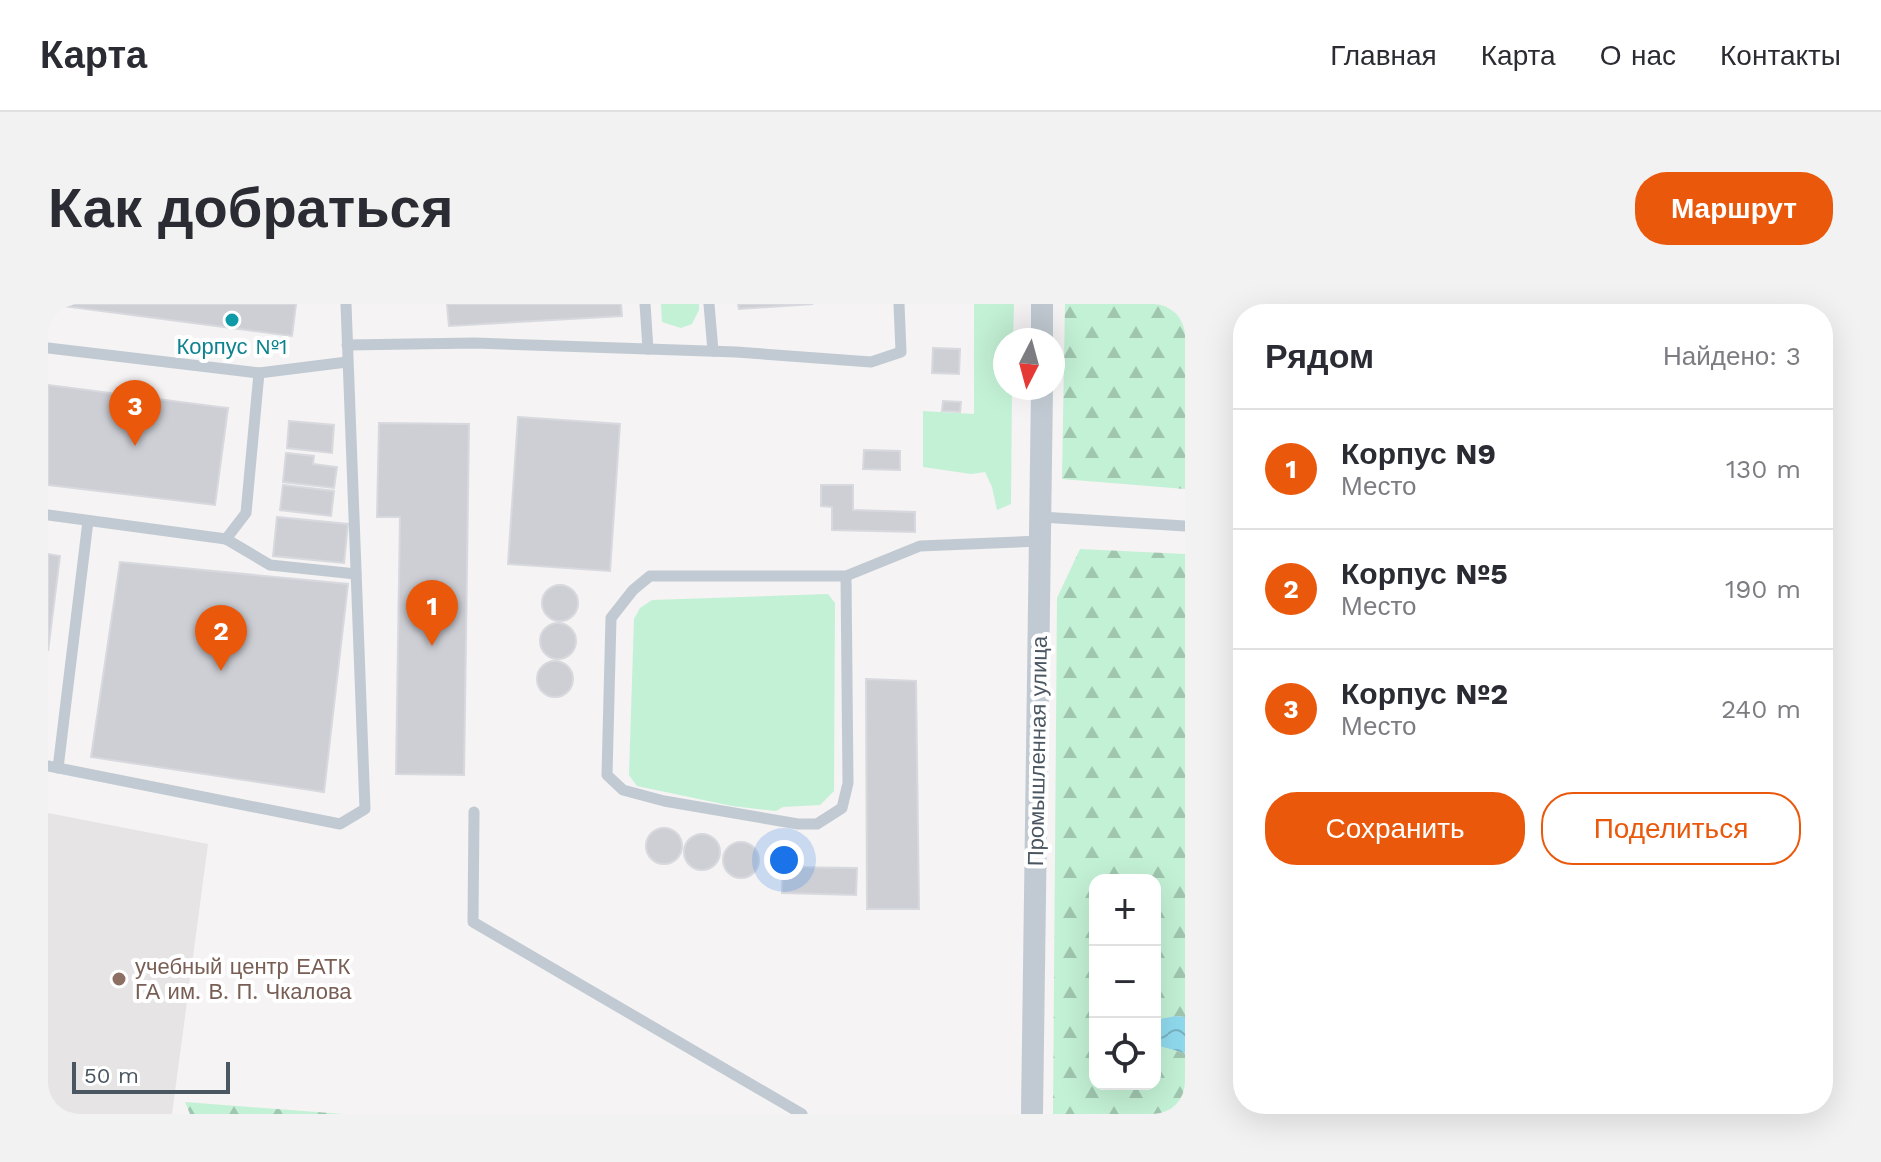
<!DOCTYPE html>
<html lang="ru">
<meta charset="utf-8">
<style>
:root{--surface:#fff;--page:#f2f2f3;--text:#2b2b33;--muted:#7c7c81;--line:#e1e1e2;--accent:#ea580c}
body{margin:0;font-family:"Work Sans",sans-serif;background:var(--page);color:var(--text)}
.controls{position:absolute;right:24px;bottom:24px;display:grid;overflow:hidden;border-radius:16px;box-shadow:0 8px 32px #0002}
.controls button{width:72px;height:72px;display:grid;place-items:center;padding:0;border:0;border-bottom:2px solid var(--line);background:var(--surface);color:var(--text);font:40px sans-serif}
.compass{position:absolute;left:945px;top:24px;width:72px;height:72px;border-radius:50%;background:var(--surface);box-shadow:0 8px 32px #0002;rotate:186deg}
.scale{position:absolute;left:24px;bottom:20px;width:158px;box-sizing:border-box;padding-left:8px;border:4px solid #4a5661;border-top:0;font-size:22px;line-height:28px;white-space:nowrap;color:#4a5661;-webkit-text-stroke:6px #fff;paint-order:stroke}
.you{position:absolute;left:736px;top:556px;width:28px;height:28px;margin:-20px;border:6px solid #fff;border-radius:50%;background:#1a73e8;box-shadow:0 0 0 12px #1a73e833}
.badge{display:grid;place-items:center;width:52px;height:52px;border-radius:50%;background:var(--accent);color:#fff;font-size:26px;font-weight:700}
.pin{position:absolute;translate:-50% -66px;filter:drop-shadow(0 2px 4px #0008)}
.pin::after{content:'';position:absolute;top:42px;width:28px;height:24px;background:inherit;clip-path:polygon(0 0,100% 0,50% 100%)}
.list{margin:0;padding:0;list-style:none}
h2{display:flex;justify-content:space-between;align-items:center;height:104px;margin:0;padding:0 32px;font-size:34px}
h2 small{font-size:26px;font-weight:400;color:var(--muted)}
.list li{display:grid;grid-template-columns:52px 1fr auto;gap:24px;align-items:center;box-sizing:border-box;height:120px;padding:0 32px;border-top:2px solid var(--line)}
.list b{display:block;font-size:30px;white-space:nowrap}
.list p{margin:0;font-size:26px;white-space:nowrap;color:var(--muted)}
.list em{font-size:26px;font-style:normal;color:var(--muted)}
.actions{display:flex;gap:16px;padding:24px 32px}
.actions a{flex:1;padding:18px 0;border:2px solid var(--accent);border-radius:32px;text-align:center;font-size:28px;color:var(--accent)}
.actions .main{background:var(--accent);color:#fff}
.icon{flex:none;width:44px;height:44px;fill:none;stroke:currentColor;stroke-width:2;stroke-linecap:round;stroke-linejoin:round}
.map{position:relative;flex:none;width:1137px;height:810px;overflow:hidden;border-radius:32px}
header{display:flex;align-items:center;gap:48px;box-sizing:border-box;height:112px;padding:0 40px;background:var(--surface);border-bottom:2px solid var(--line)}
header strong{font-size:38px}
nav{display:flex;gap:44px;margin-inline-start:auto;font-size:28px}
.intro{display:flex;align-items:center;justify-content:space-between;box-sizing:border-box;height:192px;padding:0 48px}
h1{margin:0;font-size:56px}
.button{padding:20px 36px;border-radius:32px;background:var(--accent);color:#fff;font-size:28px;font-weight:700}
main{display:flex;gap:48px;padding:0 48px}
aside{flex:1;background:var(--surface);border-radius:32px;box-shadow:0 8px 32px #0002}
.map>svg:first-child{display:block}
.education{fill:#e6e4e5}
.green{fill:#c3f1d5}
.forest{fill:url(#forest-firs)}
.water{fill:url(#water-waves)}
.building{fill:#cdcfd5;stroke:#d7d9de;stroke-width:2}
.lines{fill:none;stroke-linecap:round;stroke-linejoin:round}
.lane{stroke:#c1cad2;stroke-width:11}
.street{stroke:#c1cad2;stroke-width:22}
.culture-dot{fill:#0f9aa8;stroke:#fff;stroke-width:3}
.education-dot{fill:#8d6e63;stroke:#fff;stroke-width:3}
.labels{text-anchor:middle;stroke-width:8;stroke-linejoin:round;paint-order:stroke}
.culture-label{font-size:22px;fill:#0d838f;stroke:#fff}
.street-label{font-size:22px;fill:#4a5661;stroke:#fff}
.education-label{font-size:22px;fill:#785e54;stroke:#fff;text-anchor:start}
</style>
<header>
<strong>Карта</strong>
<nav><a>Главная</a><a>Карта</a><a>О нас</a><a>Контакты</a></nav>
</header>
<div class="intro"><h1>Как добраться</h1><a class="button">Маршрут</a></div>
<main>
<div class="map">
<svg width="1137" height="810" viewBox="0 0 1137 810">
<defs>
<pattern id="forest-firs" width="22" height="20" patternUnits="userSpaceOnUse" patternTransform="scale(2)"><rect width="22" height="20" fill="#c3f1d5"/><path d="M5 1l3.5 6h-7zM16 11l3.5 6h-7z" fill="#a0c6b0"/></pattern>
<pattern id="water-waves" width="16" height="10" patternUnits="userSpaceOnUse" patternTransform="scale(2)"><rect width="16" height="10" fill="#90daee"/><path d="M0 5q4-4 8 0t8 0" fill="none" stroke="#78b4c4"/></pattern>
</defs>
<rect width="100%" height="100%" fill="#f5f3f3"/>
<!-- education -->
<path class="education" d="M 0,509 L 160,540 L 124,810 L 0,810 Z"/>
<!-- green -->
<g class="green">
<path d="M 613,0 L 651,0 L 651,6 L 644,20 L 633,24 L 614,18 Z"/>
<path d="M 926,0 L 966,0 L 965,36 L 957,36 L 957,84 L 964,84 L 963,200 L 949,206 L 944,183 L 937,168 L 923,170 L 875,163 L 875,107 L 926,110 Z"/>
<path d="M 780,290 L 787,299 L 786,487 L 772,501 L 735,503 L 728,507 L 684,502 L 589,482 L 581,471 L 586,315 L 592,304 L 604,296 Z"/>
</g>
<!-- forest -->
<g class="forest">
<path d="M 1017,0 L 1137,0 L 1137,185 L 1014,175 Z"/>
<path d="M 1032,245 L 1137,250 L 1137,713 L 1127,712 L 1107,716 L 1107,576 L 1047,576 L 1047,780 L 1107,780 L 1107,741 L 1137,749 L 1137,810 L 1005,810 L 1009,294 Z"/>
<path d="M 137,798 L 295,810 L 142,810 Z"/>
</g>
<!-- water -->
<path class="water" d="M 1127,712 L 1137,713 L 1137,749 L 1107,741 L 1107,716 Z"/>
<!-- building -->
<g class="building">
<path d="M 0,0 L 248,0 L 244,32 Z"/>
<path d="M 399,0 L 573,0 L 574,12 L 401,22 Z"/>
<path d="M 690,0 L 765,0 L 691,5 Z"/>
<path d="M 885,44 L 912,45 L 911,70 L 884,69 Z"/>
<path d="M 0,81 L 180,104 L 167,201 L 0,181 Z"/>
<path d="M 895,97 L 913,98 L 912,108 L 894,107 Z"/>
<path d="M 470,113 L 572,120 L 562,267 L 460,260 Z"/>
<path d="M 241,117 L 286,121 L 284,149 L 239,144 Z"/>
<path d="M 331,119 L 421,120 L 416,471 L 348,470 L 352,213 L 329,213 Z"/>
<path d="M 816,146 L 852,147 L 852,166 L 815,165 Z"/>
<path d="M 238,149 L 266,152 L 265,160 L 289,163 L 286,184 L 235,178 Z"/>
<path d="M 235,181 L 286,187 L 283,212 L 232,206 Z"/>
<path d="M 773,181 L 805,181 L 805,206 L 867,208 L 867,228 L 784,226 L 784,203 L 773,202 Z"/>
<path d="M 229,213 L 300,220 L 296,259 L 225,252 Z"/>
<path d="M 0,250 L 12,252 L 0,347 Z"/>
<path d="M 72,258 L 300,280 L 276,488 L 43,453 Z"/>
<circle cx="512" cy="299" r="18"/>
<circle cx="510" cy="337" r="18"/>
<circle cx="507" cy="375" r="18"/>
<path d="M 818,375 L 868,377 L 871,605 L 819,605 Z"/>
<circle cx="616" cy="542" r="18"/>
<circle cx="654" cy="548" r="18"/>
<circle cx="693" cy="556" r="18"/>
<path d="M 735,563 L 809,564 L 808,591 L 734,589 Z"/>
</g>
<g class="lines">
<!-- lane -->
<g class="lane">
<path d="M 597,0 L 600,45"/>
<path d="M 661,0 L 665,47"/>
<path d="M 299,41 L 427,39 L 688,48 L 823,58 L 853,48 L 851,0"/>
<path d="M 0,44 L 211,69 L 299,58"/>
<path d="M 0,211 L 178,235 L 198,209 L 211,69"/>
<path d="M 993,213 L 1137,222"/>
<path d="M 178,235 L 222,261 L 308,270"/>
<path d="M 798,272 L 800,479 L 794,504 L 769,520 L 750,520 L 616,497 L 575,486 L 559,471 L 563,314 L 585,286 L 602,272 L 798,272 L 872,242 L 992,237"/>
<path d="M 0,462 L 292,520 L 317,505 L 298,0"/>
<path d="M 10,464 L 40,217"/>
<path d="M 426,508 L 425,618 L 754,810"/>
</g>
<!-- street -->
<g class="street">
<path d="M 994,36 L 994,0"/>
<path d="M 984,810 L 994,84"/>
</g>
</g>
<!-- markers -->
<circle class="culture-dot" cx="184" cy="16" r="8"/>
<circle class="education-dot" cx="71" cy="675" r="8"/>
<g class="labels">
<!-- culture labels -->
<g class="culture-label">
<text x="184" y="50">Корпус №1</text>
</g>
<!-- street labels -->
<g class="street-label">
<text transform="translate(989 447) rotate(-89)" y="8">Промышленная улица</text>
</g>
<!-- education labels -->
<g class="education-label">
<text x="87" y="670">учебный центр ЕАТК<tspan x="87" dy="25">ГА им. В. П. Чкалова</tspan></text>
</g>
</g>
</svg>
<div class="controls">
<button>+</button>
<button>−</button>
<button><svg class="icon" aria-label="locate" viewBox="0 0 24 24"><circle cx="12" cy="12" r="6"/><path d="M12 2v4M12 18v4M2 12h4M18 12h4"/></svg></button>
</div>
<svg class="compass" viewBox="-18 -18 36 36"><path d="M0-13l5 13h-10z" fill="#e53935"/><path d="M0 13l5-13h-10z" fill="#7c7c81"/></svg>
<div class="scale">50 m</div>
<div class="you"></div>
<div class="pin badge" style="left:384px;top:342px">1</div>
<div class="pin badge" style="left:173px;top:367px">2</div>
<div class="pin badge" style="left:87px;top:142px">3</div>
</div>
<aside>
<h2>Рядом<small>Найдено: 3</small></h2>
<ul class="list">
<li><span class="badge">1</span><div><b>Корпус N9</b><p>Место</p></div><em>130 m</em></li>
<li><span class="badge">2</span><div><b>Корпус №5</b><p>Место</p></div><em>190 m</em></li>
<li><span class="badge">3</span><div><b>Корпус №2</b><p>Место</p></div><em>240 m</em></li>
</ul>
<div class="actions"><a class="main">Сохранить</a><a>Поделиться</a></div>
</aside>
</main>
